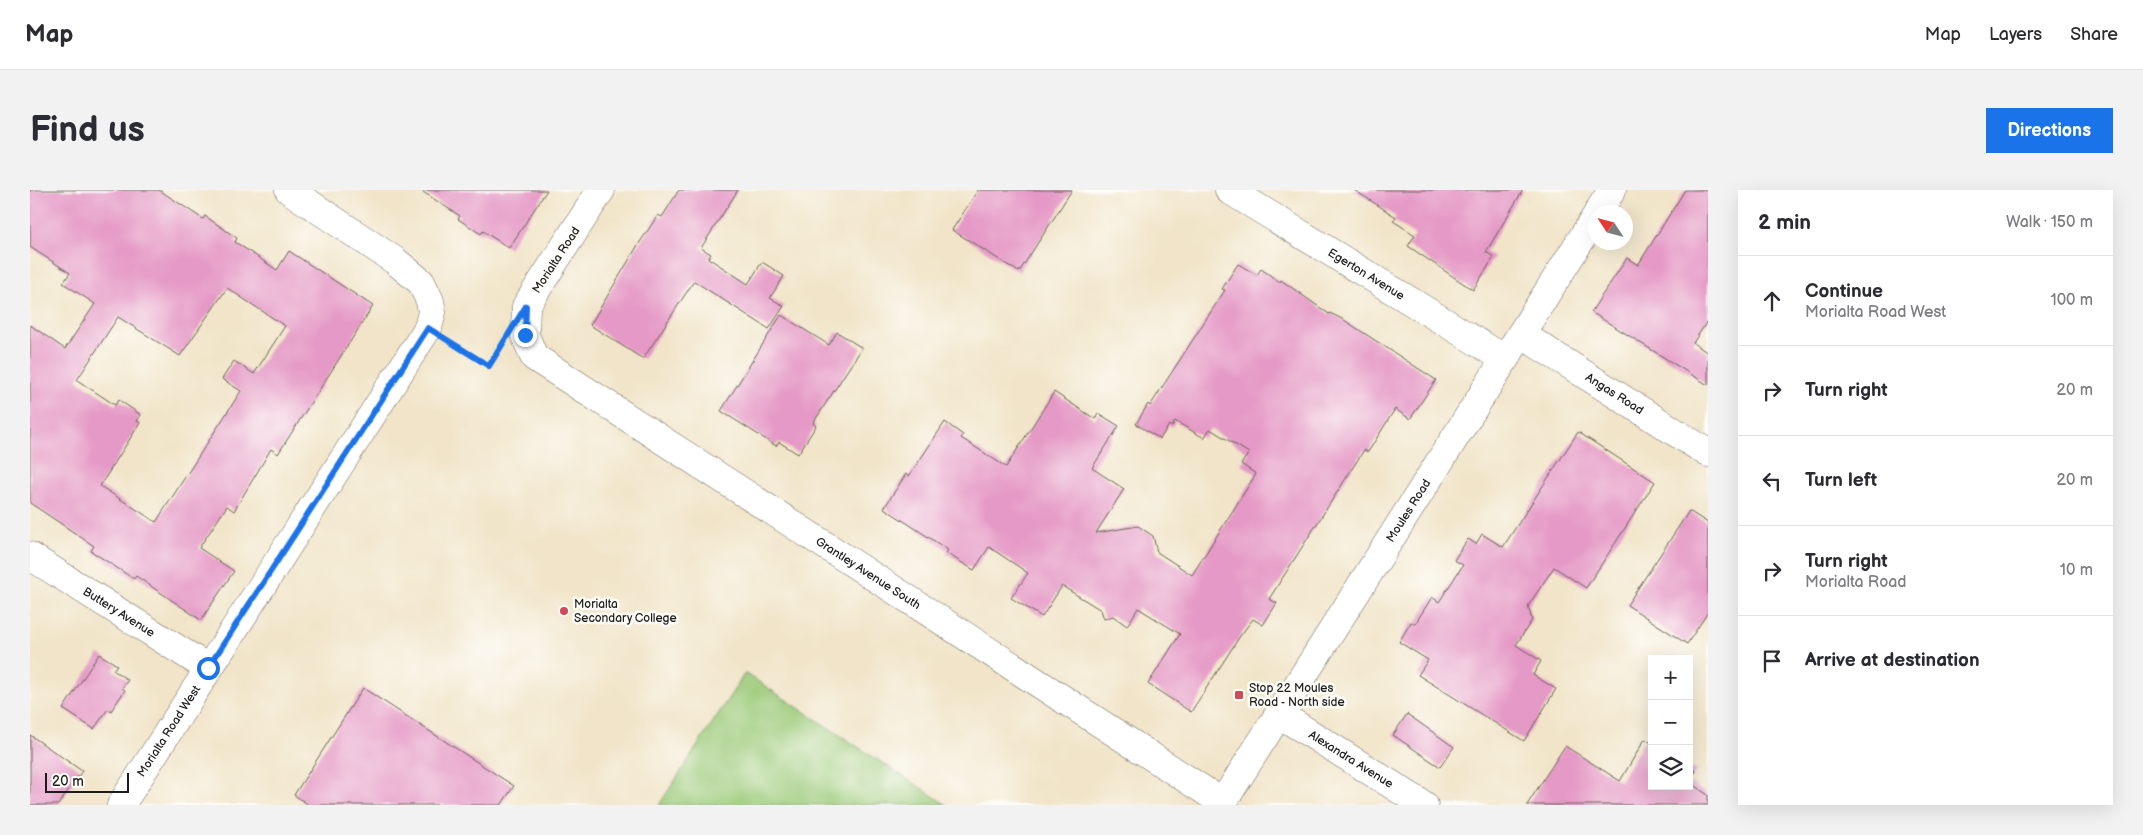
<!DOCTYPE html>
<meta charset="utf-8">
<style>
:root{--surface:#fff;--page:#f2f2f3;--text:#2b2b33;--muted:#7c7c81;--line:#e1e1e2;--accent:#1a73e8}
body{margin:0;font-family:"Balsamiq Sans",sans-serif;background:var(--page);color:var(--text)}
.controls{position:absolute;right:15px;bottom:15px;display:grid;overflow:hidden;border-radius:0px;box-shadow:0 5px 20px #0002}
.controls button{width:45px;height:45px;display:grid;place-items:center;padding:0;border:0;border-bottom:1px solid var(--line);background:var(--surface);color:var(--text);font:25px sans-serif}
.compass{position:absolute;left:1558px;top:15px;width:45px;height:45px;border-radius:50%;background:var(--surface);box-shadow:0 5px 20px #0002;rotate:306deg}
.scale{position:absolute;left:15px;bottom:12px;width:84px;box-sizing:border-box;padding-left:5px;border:2px solid #1c1c1c;border-top:0;font-size:14px;line-height:18px;white-space:nowrap;color:#1c1c1c;-webkit-text-stroke:4px #fdfcf7;paint-order:stroke}
.stop{position:absolute;width:15px;height:15px;margin:-11px;border:4px solid #1a73e8;border-radius:50%;background:#fff}
.stop.end{background:#1a73e8;border-color:#fff;box-shadow:0 1px 5px #0008}
.list{margin:0;padding:0;list-style:none}
h2{display:flex;justify-content:space-between;align-items:center;height:65px;margin:0;padding:0 20px;font-size:21px}
h2 small{font-size:16px;font-weight:400;color:var(--muted)}
.list li{display:grid;grid-template-columns:32px 1fr auto;gap:15px;align-items:center;box-sizing:border-box;height:90px;padding:0 20px;border-top:1px solid var(--line)}
.list b{display:block;font-size:19px;white-space:nowrap}
.list p{margin:0;font-size:16px;white-space:nowrap;color:var(--muted)}
.list em{font-size:16px;font-style:normal;color:var(--muted)}
.icon{flex:none;width:28px;height:28px;fill:none;stroke:currentColor;stroke-width:2;stroke-linecap:round;stroke-linejoin:round}
.map{position:relative;flex:none;width:1678px;height:615px;overflow:hidden;border-radius:0px}
header{display:flex;align-items:center;gap:30px;box-sizing:border-box;height:70px;padding:0 25px;background:var(--surface);border-bottom:1px solid var(--line)}
header strong{font-size:24px}
nav{display:flex;gap:28px;margin-inline-start:auto;font-size:18px}
.intro{display:flex;align-items:center;justify-content:space-between;box-sizing:border-box;height:120px;padding:0 30px}
h1{margin:0;font-size:35px}
.button{padding:12px 22px;border-radius:0px;background:var(--accent);color:#fff;font-size:18px;font-weight:700}
main{display:flex;gap:30px;padding:0 30px}
aside{flex:1;background:var(--surface);border-radius:0px;box-shadow:0 5px 20px #0002}
.map>svg:first-child{display:block}
.green{fill:#9bca79;stroke:#5c734a}
.building{fill:#e599c6;fill-rule:evenodd}
.lines{fill:none;stroke-linecap:round;stroke-linejoin:round}
.minor-casing{stroke:#676258;stroke-width:29}
.secondary-casing{stroke:#676258;stroke-width:29}
.path{stroke:#676258;stroke-width:3;stroke-dasharray:4 4;stroke-linecap:butt}
.minor{stroke:#fff;stroke-width:28}
.secondary{stroke:#fff;stroke-width:28}
.route{stroke:#1a73e8;stroke-width:6}
.poi-dot{fill:#d1495b;stroke:#fdfcf7;stroke-width:2}
.labels{text-anchor:middle;stroke-width:5;stroke-linejoin:round;paint-order:stroke}
.street-label{font-size:12px;fill:#1c1c1c;stroke:#fdfcf7}
.poi-label{font-size:12px;fill:#1c1c1c;stroke:#fdfcf7;text-anchor:start}
</style>
<header>
<strong>Map</strong>
<nav><a>Map</a><a>Layers</a><a>Share</a></nav>
</header>
<div class="intro"><h1>Find us</h1><a class="button">Directions</a></div>
<main>
<div class="map">
<svg width="1678" height="615" viewBox="0 0 1678 615">
<rect width="100%" height="100%" fill="#fdfcf7"/>
<filter id="ink" filterUnits="userSpaceOnUse"><feTurbulence type="fractalNoise" baseFrequency=".02" numOctaves="2"/><feDisplacementMap in="SourceGraphic" scale="10" xChannelSelector="R" yChannelSelector="G"/><feConvolveMatrix kernelMatrix="1 2 1 2 8 2 1 2 1" color-interpolation-filters="sRGB"/></filter>
<filter id="wash" filterUnits="userSpaceOnUse"><feTurbulence type="fractalNoise" baseFrequency=".0096" numOctaves="4" result="noise"/><feDisplacementMap in="SourceGraphic" scale="20" xChannelSelector="R" yChannelSelector="G"/><feGaussianBlur stdDeviation="1.12" result="paint"/><feColorMatrix in="noise" values="0 0 0 0 0 0 0 0 0 0 0 0 0 0 0 0 0 1.4 0 .05"/><feComposite in="paint" operator="in"/></filter>
<g filter="url(#wash)">
<rect width="100%" height="100%" fill="#f1e4c8"/>
<!-- green -->
<path class="green" d="M 715,483 L 917,615 L 629,615 Z"/>
<g id="blocks">
<!-- building -->
<g class="building">
<path d="M 0,0 L 129,0 L 173,29 L 175,26 L 207,48 L 205,52 L 247,80 L 259,61 L 343,116 L 248,264 L 241,259 L 204,321 L 197,316 L 169,358 L 204,381 L 171,430 L 106,386 L 104,389 L 61,361 L 64,356 L 0,313 L 0,135 L 35,159 L 65,114 L 33,93 L 40,83 L 0,57 ZM 197,98 L 255,136 L 224,184 L 204,171 L 192,189 L 211,201 L 126,332 L 70,296 L 110,233 L 107,231 L 111,225 L 89,210 L 85,215 L 47,190 L 88,127 L 150,166 Z"/>
<path d="M 390,0 L 517,0 L 479,58 L 453,41 L 451,44 L 428,29 L 430,26 Z"/>
<path d="M 649,0 L 708,0 L 671,58 L 681,64 L 678,68 L 718,94 L 732,72 L 754,86 L 740,108 L 754,116 L 739,139 L 664,91 L 613,169 L 560,135 L 608,55 L 628,25 L 632,27 Z"/>
<path d="M 948,0 L 1042,0 L 989,82 L 922,40 Z"/>
<path d="M 1324,0 L 1493,0 L 1456,62 L 1464,67 L 1443,100 L 1378,56 L 1385,45 L 1363,31 L 1366,27 Z"/>
<path d="M 1655,0 L 1678,0 L 1678,130 L 1663,153 L 1678,163 L 1678,195 L 1561,122 L 1597,68 L 1608,75 Z"/>
<path d="M 1208,74 L 1227,85 L 1231,79 L 1250,92 L 1251,90 L 1299,124 L 1300,123 L 1314,130 L 1406,190 L 1380,229 L 1365,219 L 1338,262 L 1334,260 L 1239,409 L 1247,413 L 1233,435 L 1223,429 L 1210,446 L 1161,522 L 1118,494 L 1150,444 L 1108,418 L 1097,436 L 1083,426 L 1074,429 L 1071,420 L 1032,396 L 1012,427 L 981,408 L 998,383 L 959,357 L 944,380 L 916,363 L 918,360 L 854,318 L 876,284 L 879,286 L 915,232 L 933,245 L 931,248 L 976,277 L 1024,202 L 1065,229 L 1068,223 L 1089,236 L 1062,278 L 1094,299 L 1066,343 L 1108,336 L 1123,346 L 1127,362 L 1162,385 L 1226,284 L 1211,274 L 1219,263 L 1180,239 L 1174,248 L 1145,231 L 1142,237 L 1139,235 L 1130,249 L 1106,234 L 1118,214 L 1120,216 L 1195,100 L 1192,99 Z"/>
<path d="M 751,125 L 799,155 L 807,142 L 832,158 L 783,233 L 786,236 L 768,264 L 749,252 L 746,256 L 691,221 Z"/>
<path d="M 1548,242 L 1625,292 L 1556,398 L 1524,377 L 1498,416 L 1502,430 L 1486,455 L 1511,471 L 1503,485 L 1526,499 L 1494,551 L 1388,485 L 1398,470 L 1369,452 L 1381,432 L 1385,434 L 1402,407 L 1409,412 L 1433,375 L 1424,370 L 1438,349 L 1446,354 L 1452,344 L 1473,357 Z"/>
<path d="M 1659,321 L 1678,333 L 1678,422 L 1657,454 L 1597,415 Z"/>
<path d="M 69,464 L 87,475 L 83,480 L 98,490 L 92,498 L 95,500 L 81,521 L 78,519 L 64,539 L 33,519 Z"/>
<path d="M 333,498 L 484,596 L 471,615 L 279,615 L 264,605 Z"/>
<path d="M 1377,524 L 1424,557 L 1410,577 L 1363,545 Z"/>
<path d="M 0,545 L 52,581 L 28,615 L 0,615 Z"/>
<path d="M 1615,549 L 1622,553 L 1622,596 L 1659,596 L 1659,592 L 1678,605 L 1678,615 L 1497,615 L 1535,556 L 1590,591 Z"/>
<path d="M 1659,577 L 1666,581 L 1659,591 Z"/>
</g>
</g>
</g>
<g filter="url(#ink)">
<use href="#blocks" fill-opacity="0" stroke="#676258" stroke-width="1"/>
<g class="lines">
<defs>
<g id="minor">
<path id="s1" d="M 571,0 L 496,116 L 495,145 L 504,167 L 1192,612"/>
<path id="s2" d="M 1199,0 L 1475,169"/>
<path id="s3" d="M 1491,144 L 1678,263"/>
<path id="s4" d="M 0,366 L 178,478"/>
<path id="s5" d="M 1249,524 L 1394,615"/>
<path id="s6" d="M 91,615 L 398,138 L 402,122 L 400,111 L 391,92 L 364,70 L 259,0"/>
</g>
<g id="secondary">
<path d="M 1568,22 L 1582,0"/>
<path id="s7" d="M 1191,615 L 1566,26"/>
</g>
</defs>
<!-- minor casing -->
<use href="#minor" class="minor-casing"/>
<!-- secondary casing -->
<use href="#secondary" class="secondary-casing"/>
<!-- path -->
<path class="path" d="M 421,152 L 459,176 L 471,157"/>
<!-- minor -->
<use href="#minor" class="minor"/>
<!-- secondary -->
<use href="#secondary" class="secondary"/>
</g>
</g>
<g class="lines" filter="url(#ink)">
<!-- route -->
<path class="route" d="M 178,478 L 398,138 L 459,176 L 496,116 L 495,145"/>
</g>
<!-- markers -->
<g class="poi-dot">
<circle cx="534" cy="421" r="5"/>
<rect x="1204" y="500" width="10" height="10" rx="2.5"/>
</g>
<g class="labels">
<!-- street labels -->
<g class="street-label">
<text transform="translate(526 70) rotate(-57)" y="4">Morialta Road</text>
<text dy="4" stroke="none"><textPath href="#s2" startOffset="161">Egerton Avenue</textPath></text>
<text dy="4" stroke="none"><textPath href="#s3" startOffset="111">Angas Road</textPath></text>
<text dy="4" stroke="none"><textPath href="#s7" startOffset="349">Moules Road</textPath></text>
<text dy="4" stroke="none"><textPath href="#s1" startOffset="589">Grantley Avenue South</textPath></text>
<text dy="4" stroke="none"><textPath href="#s4" startOffset="105">Buttery Avenue</textPath></text>
<text dy="4" stroke="none"><textPath href="#s6" startOffset="88">Morialta Road West</textPath></text>
<text dy="4" stroke="none"><textPath href="#s5" startOffset="85">Alexandra Avenue</textPath></text>
</g>
<!-- poi labels -->
<g class="poi-label">
<text x="544" y="418">Morialta<tspan x="544" dy="14">Secondary College</tspan></text>
<text x="1219" y="502">Stop 22 Moules<tspan x="1219" dy="14">Road - North side</tspan></text>
</g>
</g>
</svg>
<div class="controls">
<button>+</button>
<button>−</button>
<button><svg class="icon" aria-label="layers" viewBox="0 0 24 24"><path d="M12 4l9 5-9 5-9-5zM3 14l9 5 9-5"/></svg></button>
</div>
<svg class="compass" viewBox="-18 -18 36 36"><path d="M0-13l5 13h-10z" fill="#e53935"/><path d="M0 13l5-13h-10z" fill="#7c7c81"/></svg>
<div class="scale">20 m</div>
<div class="stop" style="left:178px;top:478px"></div>
<div class="stop end" style="left:495px;top:145px"></div>
</div>
<aside>
<h2>2 min<small>Walk · 150 m</small></h2>
<ul class="list">
<li><svg class="icon" aria-label="ahead" viewBox="0 0 24 24"><path d="M12 20V5M6 11l6-6 6 6"/></svg><div><b>Continue</b><p>Morialta Road West</p></div><em>100 m</em></li>
<li><svg class="icon" aria-label="right" viewBox="0 0 24 24"><path d="M7 20v-9h11M14 6l5 5-5 5"/></svg><div><b>Turn right</b></div><em>20 m</em></li>
<li><svg class="icon" aria-label="left" viewBox="0 0 24 24"><path d="M17 20v-9H6M10 6l-5 5 5 5"/></svg><div><b>Turn left</b></div><em>20 m</em></li>
<li><svg class="icon" aria-label="right" viewBox="0 0 24 24"><path d="M7 20v-9h11M14 6l5 5-5 5"/></svg><div><b>Turn right</b><p>Morialta Road</p></div><em>10 m</em></li>
<li><svg class="icon" aria-label="arrive" viewBox="0 0 24 24"><path d="M6 21V4h12l-3 4 3 4H6"/></svg><div><b>Arrive at destination</b></div></li>
</ul>
</aside>
</main>
